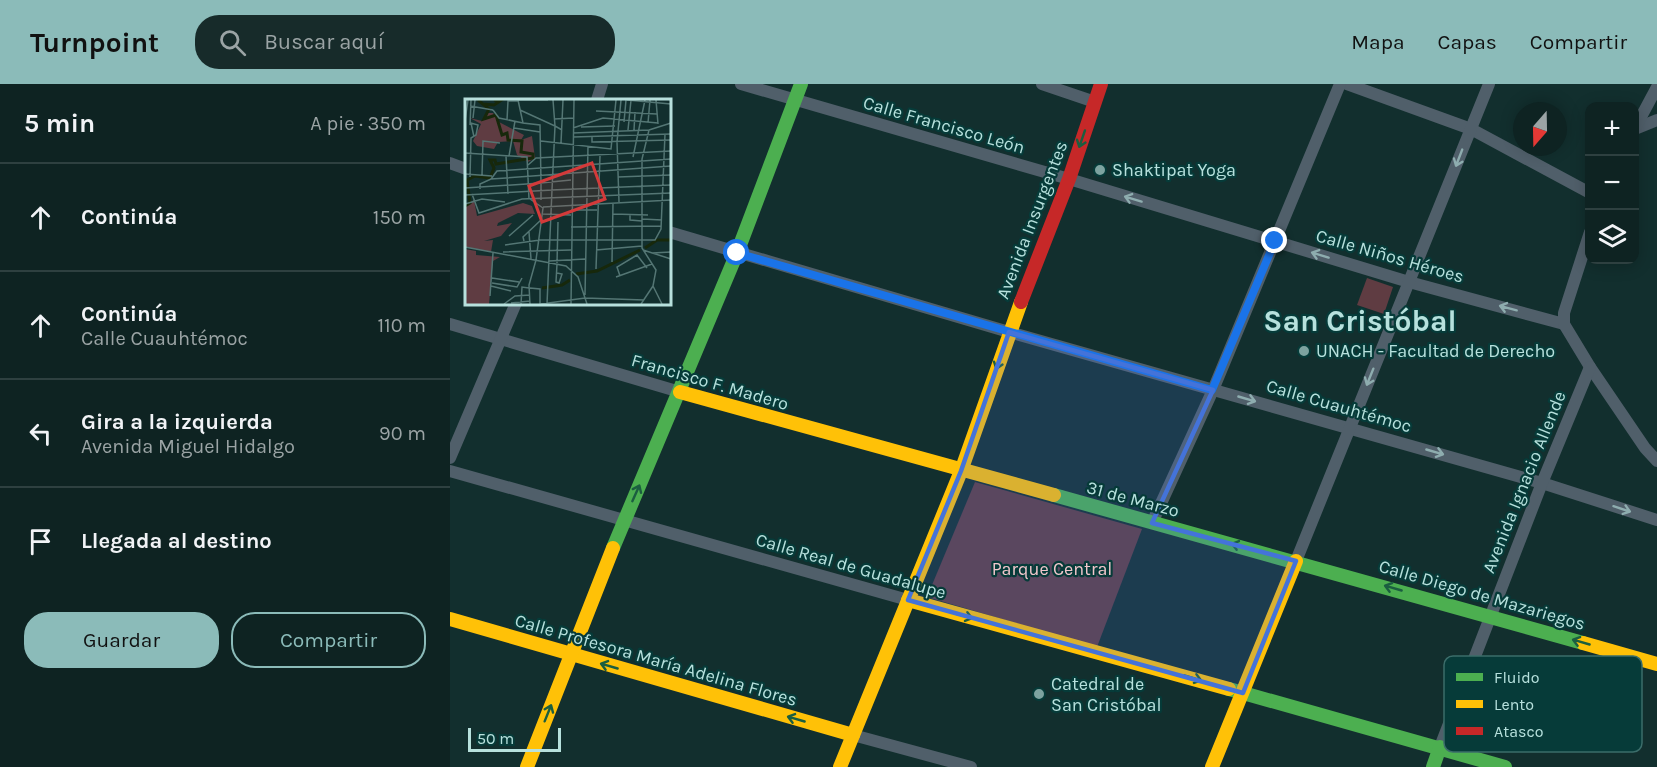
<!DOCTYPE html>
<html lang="es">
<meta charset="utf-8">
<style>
:root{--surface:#0e2322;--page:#172b2a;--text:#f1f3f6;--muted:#9ba4a5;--line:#2e4040;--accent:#8bbbb9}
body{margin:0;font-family:Karla,sans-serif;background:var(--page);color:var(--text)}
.controls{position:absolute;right:18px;top:18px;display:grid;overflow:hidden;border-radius:12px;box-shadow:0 3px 15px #0003}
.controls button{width:54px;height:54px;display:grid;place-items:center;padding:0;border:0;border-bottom:2px solid var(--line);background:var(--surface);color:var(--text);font:30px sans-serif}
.compass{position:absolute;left:1063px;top:18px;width:54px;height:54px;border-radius:50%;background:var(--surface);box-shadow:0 3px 15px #0003;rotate:200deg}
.scale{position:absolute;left:18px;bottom:15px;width:93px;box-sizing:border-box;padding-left:6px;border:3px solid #b7e1dd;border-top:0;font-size:16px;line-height:21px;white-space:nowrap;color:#b7e1dd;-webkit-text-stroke:4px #063b39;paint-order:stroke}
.stop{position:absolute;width:18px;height:18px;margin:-14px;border:4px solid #1a73e8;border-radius:50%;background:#fff}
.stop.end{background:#1a73e8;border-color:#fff;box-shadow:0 2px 6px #0008}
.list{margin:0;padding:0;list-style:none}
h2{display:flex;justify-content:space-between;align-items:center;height:78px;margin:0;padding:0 24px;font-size:26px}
h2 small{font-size:20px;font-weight:400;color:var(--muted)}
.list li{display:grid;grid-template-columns:39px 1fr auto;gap:18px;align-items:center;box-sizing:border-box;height:108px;padding:0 24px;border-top:2px solid var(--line)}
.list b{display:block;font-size:22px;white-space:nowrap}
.list p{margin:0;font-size:20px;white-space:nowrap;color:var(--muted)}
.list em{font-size:20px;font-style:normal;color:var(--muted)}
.actions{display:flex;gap:12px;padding:18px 24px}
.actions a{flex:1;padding:14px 0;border:2px solid var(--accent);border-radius:24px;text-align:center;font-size:21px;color:var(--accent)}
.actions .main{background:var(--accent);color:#111}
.icon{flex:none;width:33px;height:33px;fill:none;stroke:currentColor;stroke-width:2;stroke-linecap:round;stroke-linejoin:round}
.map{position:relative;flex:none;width:1207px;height:683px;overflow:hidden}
header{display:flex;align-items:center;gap:36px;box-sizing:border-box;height:84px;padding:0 30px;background:var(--accent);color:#111}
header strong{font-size:28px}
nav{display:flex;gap:33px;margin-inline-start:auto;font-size:21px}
.search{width:420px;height:54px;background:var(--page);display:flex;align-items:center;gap:15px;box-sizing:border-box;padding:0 21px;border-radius:24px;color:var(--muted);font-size:22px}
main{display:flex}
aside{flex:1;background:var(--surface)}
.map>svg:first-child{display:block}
.green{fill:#5f3c42}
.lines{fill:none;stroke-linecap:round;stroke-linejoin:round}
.street{stroke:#505f6a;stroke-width:12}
.fast{stroke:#4caf50;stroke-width:14}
.slow{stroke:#ffc107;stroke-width:14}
.jam{stroke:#c62828;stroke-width:14}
.oneway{stroke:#1b5e40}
.oneway2{stroke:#8eadaf}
.route{stroke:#1a73e8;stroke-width:8}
.marked{fill:#4473d9;fill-opacity:0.2;stroke:#4473d9;stroke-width:4.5;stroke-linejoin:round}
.poi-dot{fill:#7da3a0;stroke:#063b39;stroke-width:2}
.labels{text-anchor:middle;stroke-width:4.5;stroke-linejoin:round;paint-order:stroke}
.street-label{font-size:18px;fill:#b7e1dd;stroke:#063b39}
.poi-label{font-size:18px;fill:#b7e1dd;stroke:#063b39;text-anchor:start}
.park-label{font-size:18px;fill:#f2c7cc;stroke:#063b39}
.town-label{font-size:30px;font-weight:bold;fill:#b7e1dd;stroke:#063b39}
.inset-river{fill:none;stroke:#17280b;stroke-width:3}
.inset-road{fill:none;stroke:#547674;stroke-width:1.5}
.view{fill:#d33a3a;fill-opacity:0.15;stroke:#d33a3a;stroke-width:3}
.inset-edge{fill:none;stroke:#b7e1dd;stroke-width:3}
.key{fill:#063b39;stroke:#3b6d6a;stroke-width:1.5}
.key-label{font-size:16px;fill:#b7e1dd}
</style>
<header>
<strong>Turnpoint</strong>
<div class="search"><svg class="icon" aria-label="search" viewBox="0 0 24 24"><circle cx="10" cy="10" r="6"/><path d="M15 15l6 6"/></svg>Buscar aquí</div>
<nav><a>Mapa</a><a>Capas</a><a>Compartir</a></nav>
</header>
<main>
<aside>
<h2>5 min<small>A pie · 350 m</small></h2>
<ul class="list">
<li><svg class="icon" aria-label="ahead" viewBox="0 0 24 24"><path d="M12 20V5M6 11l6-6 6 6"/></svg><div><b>Continúa</b></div><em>150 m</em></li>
<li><svg class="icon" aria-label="ahead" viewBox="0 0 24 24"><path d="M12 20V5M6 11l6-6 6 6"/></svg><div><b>Continúa</b><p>Calle Cuauhtémoc</p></div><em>110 m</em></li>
<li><svg class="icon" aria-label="left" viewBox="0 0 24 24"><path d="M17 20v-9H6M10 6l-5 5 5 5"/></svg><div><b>Gira a la izquierda</b><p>Avenida Miguel Hidalgo</p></div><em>90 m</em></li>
<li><svg class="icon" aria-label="arrive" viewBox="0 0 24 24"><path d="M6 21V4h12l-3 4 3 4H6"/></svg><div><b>Llegada al destino</b></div></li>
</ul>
<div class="actions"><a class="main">Guardar</a><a>Compartir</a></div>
</aside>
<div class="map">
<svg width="1207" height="683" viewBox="0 0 1207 683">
<rect width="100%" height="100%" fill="#122f2e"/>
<!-- green -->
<g class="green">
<path d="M 917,194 L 943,203 L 934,230 L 907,221 Z"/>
<path d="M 525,398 L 692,445 L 647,563 L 477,513 Z"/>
</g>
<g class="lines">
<!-- street -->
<g class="street">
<path d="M 291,0 L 619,95 L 959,198 L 1114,240"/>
<path d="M 592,0 L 645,18"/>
<path d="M 897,0 L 1021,45 L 1140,109"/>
<path d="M 147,16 L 152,0"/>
<path d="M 1185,45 L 1207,36"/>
<path d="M 1184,46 L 1207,3"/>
<path d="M 0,79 L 16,85"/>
<path d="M 219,148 L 559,248 L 1092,399 L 1207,436"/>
<path d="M 1140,148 L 1114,229 L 1114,240 L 1140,283 L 1195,364 L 1207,377"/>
<path d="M 0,240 L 230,308"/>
<path d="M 0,374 L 66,219"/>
<path d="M 0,387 L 458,516"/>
<path d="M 702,439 L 763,306 L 890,0"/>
<path d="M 846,477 L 1039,0"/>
<path d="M 403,651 L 521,683"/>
<path d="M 990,663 L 1092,399 L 1140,283"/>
</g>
<!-- fast -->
<g class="fast">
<path d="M 604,411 L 1133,559"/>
<path d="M 163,464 L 287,169 L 351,0"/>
<path d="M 779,605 L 1055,683"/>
<path d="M 983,683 L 990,663"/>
</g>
<!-- slow -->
<g class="slow">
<path d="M 230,308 L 604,411"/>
<path d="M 458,516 L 779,605"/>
<path d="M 0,535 L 403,651"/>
<path d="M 1133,559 L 1207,580"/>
<path d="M 77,683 L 163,464"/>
<path d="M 390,683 L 511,387 L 571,218"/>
<path d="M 762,683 L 846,477"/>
</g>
<!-- jam -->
<path class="jam" d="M 571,218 L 619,95 L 651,0"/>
</g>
<!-- one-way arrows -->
<defs><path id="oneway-shaft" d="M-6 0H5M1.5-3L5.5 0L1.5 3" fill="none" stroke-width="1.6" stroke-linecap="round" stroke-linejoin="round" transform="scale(1.5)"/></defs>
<g class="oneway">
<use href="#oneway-shaft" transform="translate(632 55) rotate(109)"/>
<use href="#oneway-shaft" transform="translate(549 277) rotate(109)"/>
<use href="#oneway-shaft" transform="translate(186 409) rotate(-66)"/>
<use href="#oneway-shaft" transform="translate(790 462) rotate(-165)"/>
<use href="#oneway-shaft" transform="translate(943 504) rotate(-164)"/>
<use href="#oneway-shaft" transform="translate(514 532) rotate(15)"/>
<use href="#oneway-shaft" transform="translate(1131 558) rotate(-164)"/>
<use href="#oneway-shaft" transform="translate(159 582) rotate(-164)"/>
<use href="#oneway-shaft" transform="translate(743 594) rotate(16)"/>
<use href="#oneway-shaft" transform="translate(98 629) rotate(-68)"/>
<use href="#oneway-shaft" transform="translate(346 635) rotate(-164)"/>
</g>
<g class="oneway2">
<use href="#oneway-shaft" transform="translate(1009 74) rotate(111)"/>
<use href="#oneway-shaft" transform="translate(683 115) rotate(-163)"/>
<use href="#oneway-shaft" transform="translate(870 171) rotate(-163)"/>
<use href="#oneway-shaft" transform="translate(1058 224) rotate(-165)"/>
<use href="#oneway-shaft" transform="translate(920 293) rotate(112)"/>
<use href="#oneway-shaft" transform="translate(797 315) rotate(16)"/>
<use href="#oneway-shaft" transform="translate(985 368) rotate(16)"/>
<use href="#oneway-shaft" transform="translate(1172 425) rotate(18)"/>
</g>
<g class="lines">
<!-- route -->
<path class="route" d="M 287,169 L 762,306 L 825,157"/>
</g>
<!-- marked area -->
<path class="marked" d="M 559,248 L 763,306 L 702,439 L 846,477 L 793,609 L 458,516 L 511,387 Z"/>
<!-- markers -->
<g class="poi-dot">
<circle cx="650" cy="86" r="6"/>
<circle cx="854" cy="267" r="6"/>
<circle cx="589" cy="610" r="6"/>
</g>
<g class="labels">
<!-- street labels -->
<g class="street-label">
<text transform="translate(494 41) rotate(16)" y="6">Calle Francisco León</text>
<text transform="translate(582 136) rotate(-69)" y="6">Avenida Insurgentes</text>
<text transform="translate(940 172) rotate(16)" y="6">Calle Niños Héroes</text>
<text transform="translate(260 298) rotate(16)" y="6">Francisco F. Madero</text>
<text transform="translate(889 322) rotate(16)" y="6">Calle Cuauhtémoc</text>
<text transform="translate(1074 398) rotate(-68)" y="6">Avenida Ignacio Allende</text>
<text transform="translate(683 415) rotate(15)" y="6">31 de Marzo</text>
<text transform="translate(401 482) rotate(16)" y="6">Calle Real de Guadalupe</text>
<text transform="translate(1032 511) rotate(16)" y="6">Calle Diego de Mazariegos</text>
<text transform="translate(206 576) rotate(16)" y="6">Calle Profesora María Adelina Flores</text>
</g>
<!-- poi labels -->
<g class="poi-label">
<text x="662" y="92">Shaktipat Yoga</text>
<text x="866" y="273">UNACH - Facultad de Derecho</text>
<text x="601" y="606">Catedral de<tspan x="601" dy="21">San Cristóbal</tspan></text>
</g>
<!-- park labels -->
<g class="park-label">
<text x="602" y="491">Parque Central</text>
</g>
<!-- town labels -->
<g class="town-label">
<text x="910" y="247">San Cristóbal</text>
</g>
</g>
<!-- overview -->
<g transform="translate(15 15)">
<rect width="206" height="206" fill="#122f2e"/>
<path d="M 21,14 L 28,14 L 34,23 L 59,36 L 56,41 L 67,37 L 70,59 L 63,63 L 52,56 L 48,42 L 33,43 L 29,50 L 12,47 L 8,42 L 16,25 L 5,19 L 17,22 ZM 9,101 L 12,117 L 58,104 L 67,107 L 70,115 L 53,114 L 33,124 L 32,127 L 47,124 L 36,137 L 19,142 L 28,141 L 26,153 L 0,148 L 0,106 ZM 0,150 L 11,152 L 11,156 L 35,158 L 28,162 L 24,205 L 0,205 Z" fill="#5f3c42"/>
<path class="inset-river" d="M 18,5 L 29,6 L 35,2 L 29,1M 0,107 L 5,104 L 2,81 L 10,77 L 25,79 L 29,69 L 25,61 L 30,61 L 31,65 L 68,59 L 68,55 L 56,53 L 57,42 L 43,41 L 42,34 L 37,36 L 31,16 L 19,20 L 24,10 L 13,1M 180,149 L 192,141 L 206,141M 111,175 L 132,172 L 175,151M 77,189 L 97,186 L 105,181"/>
<path class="inset-road" d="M 53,1 L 83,1M 88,1 L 90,27 L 97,31M 162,1 L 206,5M 191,1 L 193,25M 5,7 L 28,11M 28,11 L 34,19 L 58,24M 131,12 L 192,15M 8,19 L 10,1M 89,20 L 109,19M 42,21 L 43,2 L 53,2M 0,22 L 3,1M 159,23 L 161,1M 183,24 L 185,1M 5,26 L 6,1M 116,28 L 150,27M 49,29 L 75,33M 108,29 L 138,19 L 193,24M 163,31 L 166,1M 169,31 L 170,13M 184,31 L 177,60 L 177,149 L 191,171 L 188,187M 184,31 L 206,24M 108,34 L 184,31M 108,38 L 206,35M 127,38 L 127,43 L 206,41M 76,42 L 146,50 L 151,1M 96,44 L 98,1M 0,54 L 62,58 L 64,100M 41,57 L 43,95M 44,57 L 50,22M 168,58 L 180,1M 63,66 L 71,59 L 206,52M 0,75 L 27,77M 17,76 L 18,42 L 35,44M 5,78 L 6,39 L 11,36 L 13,26 L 6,24 L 9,38M 153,78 L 206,76M 26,80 L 32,72 L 206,60M 0,89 L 76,84 L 75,26 L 58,24 L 53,1M 15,90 L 15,85 L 26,80 L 206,67M 7,95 L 14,114 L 57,100 L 206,94M 0,96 L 87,91 L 90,27 L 55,11M 65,100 L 78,109 L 71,161M 76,101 L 76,84 L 106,81M 154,103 L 152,43 L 156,1M 0,105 L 17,100 L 40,103M 78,108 L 206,101M 106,111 L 132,111M 78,115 L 106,116M 148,115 L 183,116M 165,115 L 165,121 L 177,122M 177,120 L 197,121M 106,128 L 196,127M 64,133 L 66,160M 44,137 L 68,116M 59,142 L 58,138 L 77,120M 40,146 L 75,141 L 190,141 L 196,130 L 200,35M 0,148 L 101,167 L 113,178 L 122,205M 131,151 L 177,147M 178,151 L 206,160M 38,153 L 106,151M 187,154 L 206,153M 84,162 L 120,160M 147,163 L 148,104M 92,164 L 93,123M 92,165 L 91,183 L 94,184 L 97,175 L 92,174M 131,170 L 135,57M 155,177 L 152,168 L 172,156 L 182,169M 151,178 L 187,165M 27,179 L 54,183M 27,184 L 52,188 L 57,179M 26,187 L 46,192M 188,187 L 197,205M 65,189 L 75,190 L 75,205M 120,196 L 123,47M 25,197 L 28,154M 46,204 L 65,202M 39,205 L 50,197 L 65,196M 56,205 L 57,188 L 64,189M 65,205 L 64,186 L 71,161M 76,205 L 120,199 L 179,201M 82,205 L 87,91 L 206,86M 106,205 L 109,1M 176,205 L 188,187"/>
<path class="view" d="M 127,64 L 140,100 L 77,123 L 64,87 Z"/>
<rect width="206" height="206" class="inset-edge"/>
</g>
<!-- legend -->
<rect x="994" y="572" width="198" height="96" rx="9" class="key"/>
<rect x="1006" y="589" width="27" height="8" fill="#4caf50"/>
<rect x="1006" y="616" width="27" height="8" fill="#ffc107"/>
<rect x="1006" y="643" width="27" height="8" fill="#c62828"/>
<g class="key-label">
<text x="1044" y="599">Fluido</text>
<text x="1044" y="626">Lento</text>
<text x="1044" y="653">Atasco</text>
</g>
</svg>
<div class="controls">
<button>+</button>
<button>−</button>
<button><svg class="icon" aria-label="layers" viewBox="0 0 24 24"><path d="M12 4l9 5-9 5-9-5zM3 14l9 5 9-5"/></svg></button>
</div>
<svg class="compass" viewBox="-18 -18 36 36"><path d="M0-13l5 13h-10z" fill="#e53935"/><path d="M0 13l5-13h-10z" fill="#9ba4a5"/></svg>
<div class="scale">50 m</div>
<div class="stop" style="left:287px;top:169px"></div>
<div class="stop end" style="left:825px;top:157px"></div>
</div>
</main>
